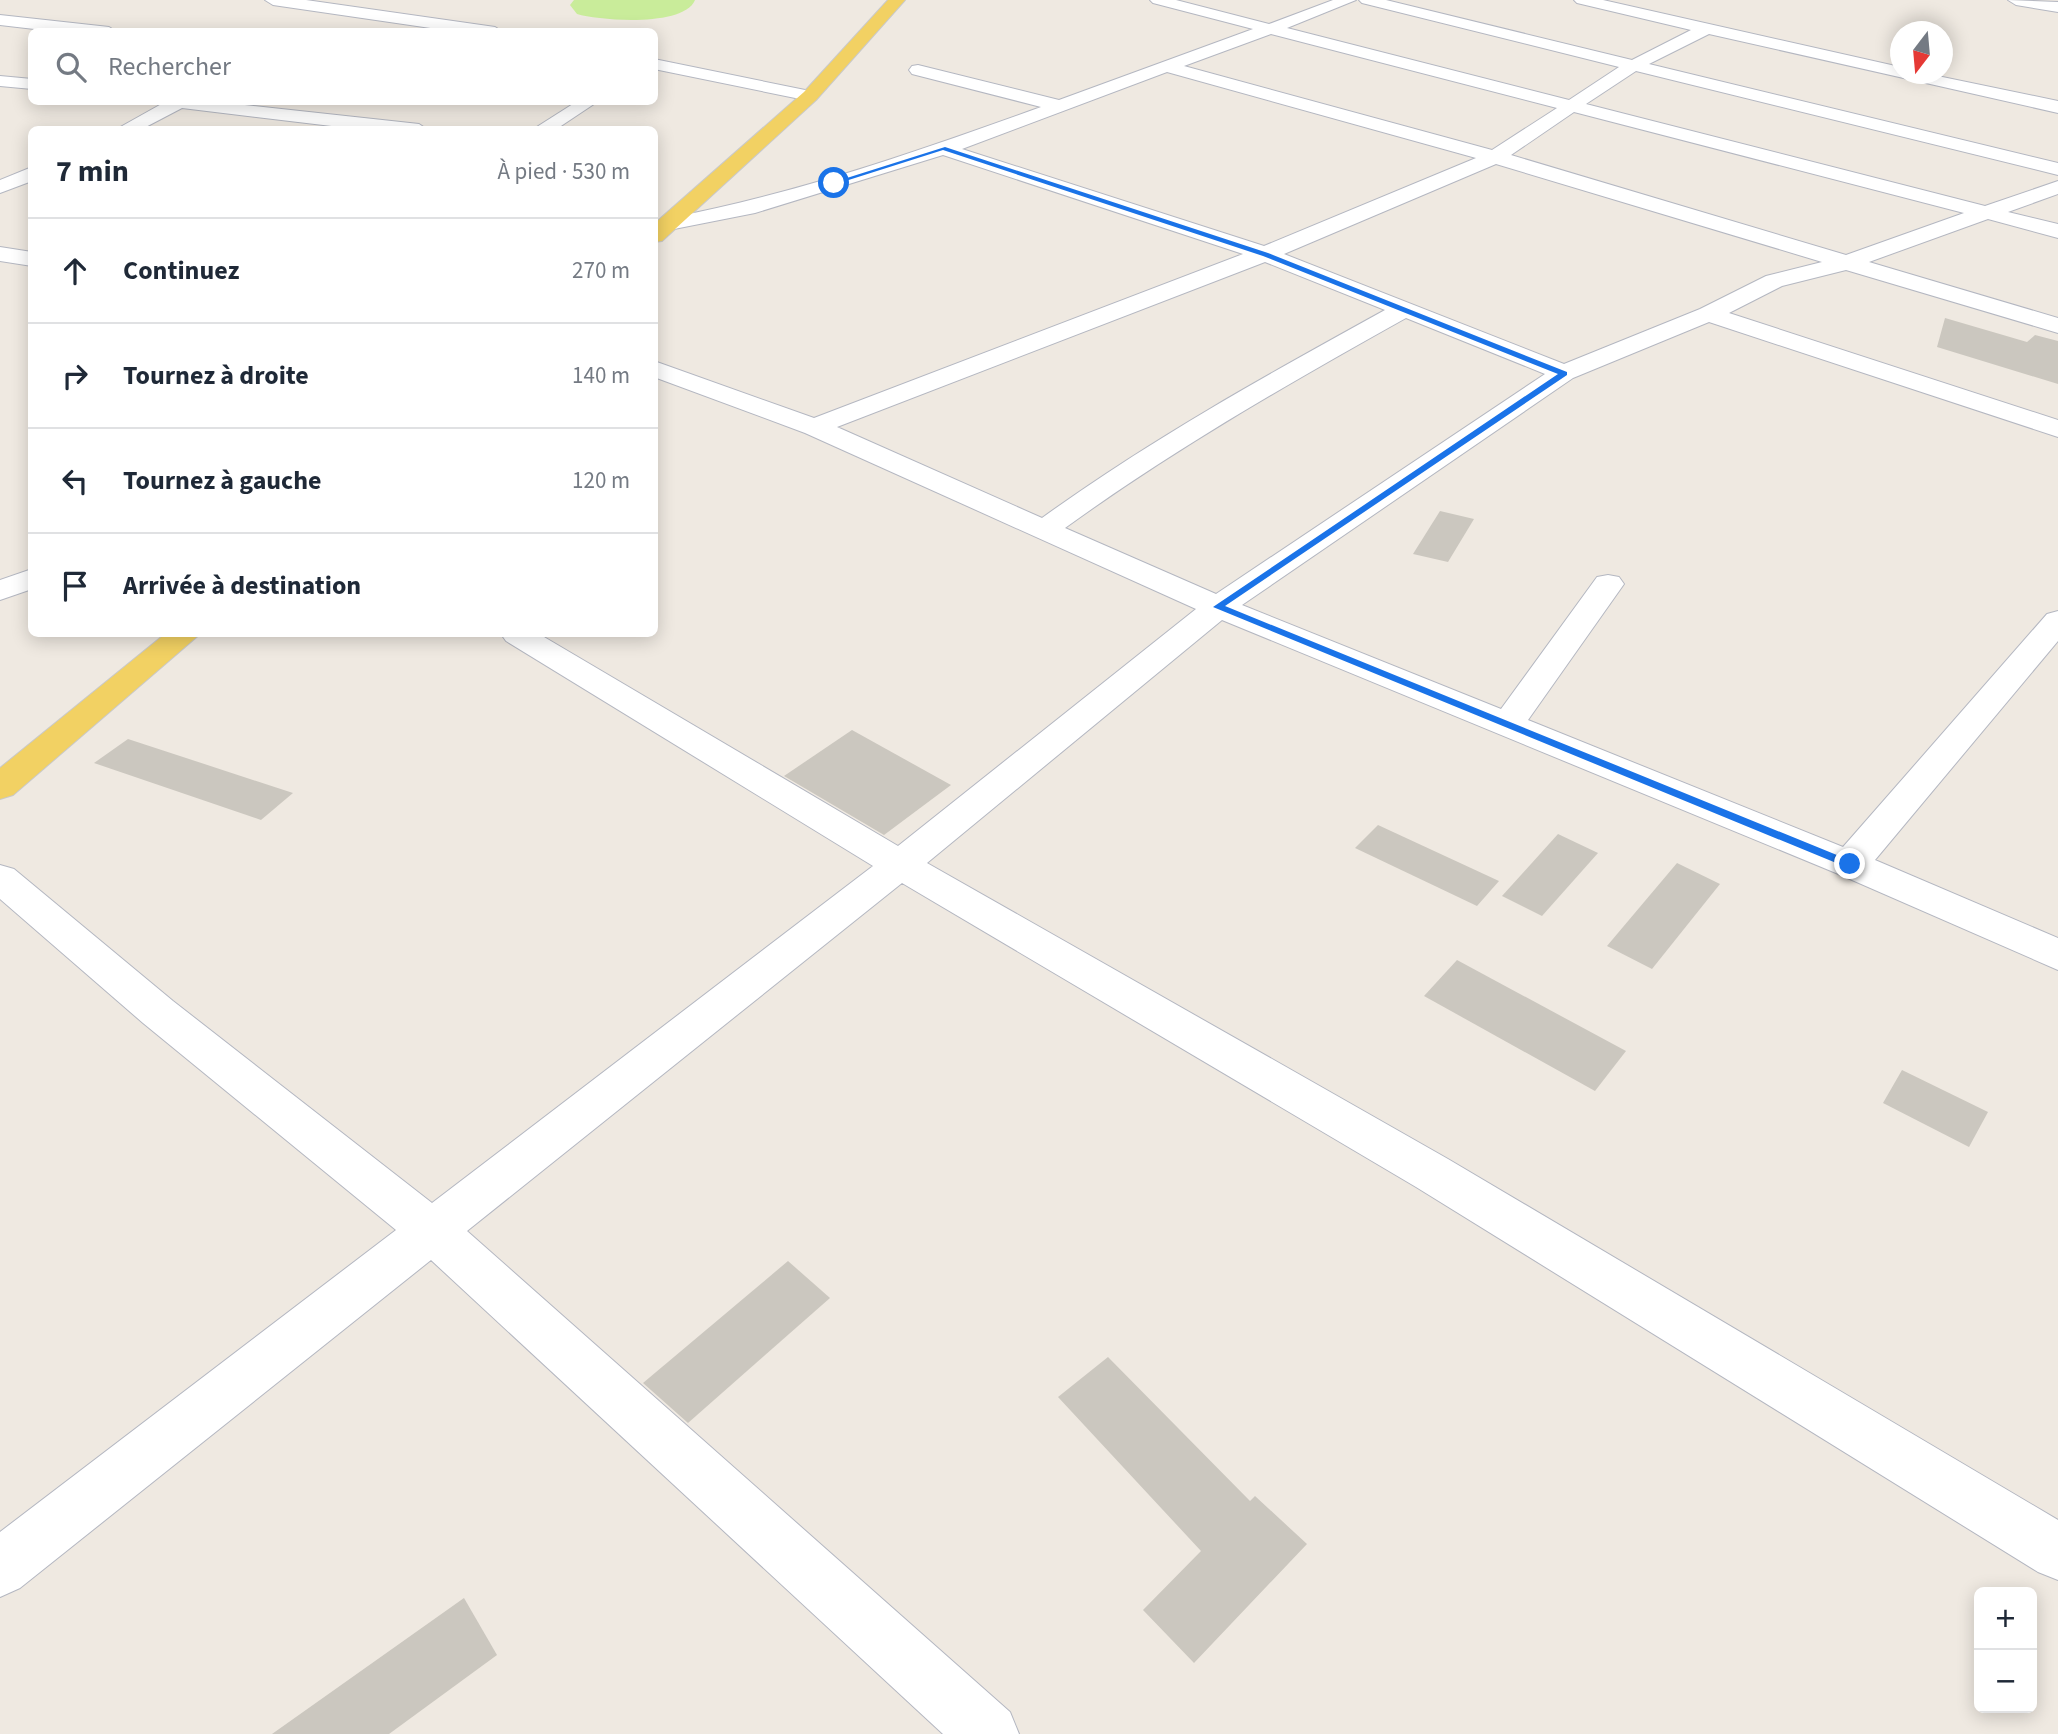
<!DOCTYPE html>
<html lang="fr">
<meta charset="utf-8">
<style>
:root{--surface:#fff;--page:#f2f2f3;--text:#1f2937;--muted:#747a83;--line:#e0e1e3}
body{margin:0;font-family:"Source Sans 3",sans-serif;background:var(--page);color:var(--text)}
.controls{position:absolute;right:21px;bottom:21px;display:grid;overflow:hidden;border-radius:10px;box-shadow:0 4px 18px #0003}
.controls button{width:63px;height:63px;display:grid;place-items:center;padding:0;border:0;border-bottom:2px solid var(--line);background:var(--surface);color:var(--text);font:35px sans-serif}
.compass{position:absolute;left:1890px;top:21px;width:63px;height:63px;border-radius:50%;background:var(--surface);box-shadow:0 4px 18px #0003;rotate:196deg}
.stop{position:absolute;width:21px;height:21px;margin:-16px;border:5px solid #1a73e8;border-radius:50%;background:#fff}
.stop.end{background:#1a73e8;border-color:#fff;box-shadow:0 2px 7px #0008}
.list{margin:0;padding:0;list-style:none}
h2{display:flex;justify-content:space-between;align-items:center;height:91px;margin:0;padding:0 28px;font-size:30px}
h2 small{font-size:23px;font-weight:400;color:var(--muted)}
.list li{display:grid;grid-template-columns:46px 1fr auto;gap:21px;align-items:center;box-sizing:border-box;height:105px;padding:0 28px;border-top:2px solid var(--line)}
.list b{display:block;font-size:26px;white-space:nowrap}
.list em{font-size:23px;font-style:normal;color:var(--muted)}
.icon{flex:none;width:38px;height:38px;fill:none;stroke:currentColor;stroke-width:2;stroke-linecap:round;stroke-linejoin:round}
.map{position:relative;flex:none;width:2058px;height:1734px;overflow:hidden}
.search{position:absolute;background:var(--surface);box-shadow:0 4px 18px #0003;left:28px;top:28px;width:630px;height:77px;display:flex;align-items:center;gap:18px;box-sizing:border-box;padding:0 24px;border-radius:10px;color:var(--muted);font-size:26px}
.panel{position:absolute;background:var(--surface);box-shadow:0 4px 18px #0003;left:28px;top:126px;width:630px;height:511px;border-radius:10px}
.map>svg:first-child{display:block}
.pitch{fill:#c9ec9a}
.building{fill:#cbc7bf}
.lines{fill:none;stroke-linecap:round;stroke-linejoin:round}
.minor-casing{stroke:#b4b7c1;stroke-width:2}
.major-casing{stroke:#c9c9c9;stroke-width:2}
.minor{fill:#fff;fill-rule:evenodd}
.major{fill:#f2d163;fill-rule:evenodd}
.route{fill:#1a73e8}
</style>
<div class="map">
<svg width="2058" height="1734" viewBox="0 0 2058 1734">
<rect width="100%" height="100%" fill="#efe9e1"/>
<!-- pitch -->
<path class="pitch" d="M 574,0 L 695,0 C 684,27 601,21 577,14 L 570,5 Z"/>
<!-- building -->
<g class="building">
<path d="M 1945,318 L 2027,342 L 2035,335 L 2058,341 L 2058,384 L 1937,347 Z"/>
<path d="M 1440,511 L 1474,519 L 1448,562 L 1413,554 Z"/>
<path d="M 852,730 L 951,785 L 884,835 L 784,776 Z"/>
<path d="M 128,739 L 293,793 L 261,820 L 94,763 Z"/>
<path d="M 1378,825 L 1499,881 L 1477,906 L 1355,848 Z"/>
<path d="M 1558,834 L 1598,853 L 1542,916 L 1502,896 Z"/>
<path d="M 1677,863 L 1720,884 L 1652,969 L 1607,946 Z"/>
<path d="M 1457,960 L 1626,1051 L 1595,1091 L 1424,996 Z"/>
<path d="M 1902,1070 L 1988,1112 L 1969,1147 L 1883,1103 Z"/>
<path d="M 788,1261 L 830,1298 L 688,1423 L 643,1383 Z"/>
<path d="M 1108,1357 L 1250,1501 L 1255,1496 L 1307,1544 L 1194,1663 L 1143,1610 L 1201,1551 L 1058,1397 Z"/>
<path d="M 464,1598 L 497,1655 L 389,1734 L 272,1734 Z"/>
</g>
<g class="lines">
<defs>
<g id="minor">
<path d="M 265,0 L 306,0 L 495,27 L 503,32 L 458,32 L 273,5 Z"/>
<path d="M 1150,0 L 1176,0 L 1269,24 L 1333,0 L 1356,0 L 1287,28 L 1569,100 L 1619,67 L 1362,3 L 1359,0 L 1386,0 L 1632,60 L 1691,30 L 1577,3 L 1574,0 L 1603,0 L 1900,67 L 1900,74 L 1928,74 L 2058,101 L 2058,113 L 1709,34 L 1649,64 L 2058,163 L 2058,175 L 1636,71 L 1586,104 L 1985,206 L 2058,181 L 2058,194 L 2008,212 L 2058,224 L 2058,238 L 1988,219 L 1869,262 L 2058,318 L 2058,333 L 1846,270 L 1782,286 L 1729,313 L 2058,420 L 2058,437 L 1709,322 L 1573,378 L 1242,605 L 1501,709 L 1597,577 L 1608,575 L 1619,577 L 1624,584 L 1528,720 L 1843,847 L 2047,614 L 2058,611 L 2058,641 L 1875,860 L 2058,938 L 2058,970 L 1836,873 L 1222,620 L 927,863 L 1448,1159 L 2058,1520 L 2058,1580 L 2038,1572 L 1416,1187 L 902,883 L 467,1231 L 1010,1712 L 1019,1734 L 943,1734 L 431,1260 L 20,1588 L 0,1597 L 0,1532 L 396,1230 L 143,1023 L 0,899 L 0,865 L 14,869 L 173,1001 L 432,1203 L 873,866 L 506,641 L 501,634 L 539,634 L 898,846 L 1196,609 L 805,433 L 654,377 L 654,361 L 814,418 L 1243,254 L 943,155 L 755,213 L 669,230 L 658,224 L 669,218 C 796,194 919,151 1041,107 L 912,74 L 909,70 L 912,66 L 918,65 L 1059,100 L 1253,29 L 1153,3 ZM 1271,34 L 1557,108 L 1492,150 L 1184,66 ZM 1167,72 L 1476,158 L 1264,246 L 962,149 ZM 1574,112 L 1964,213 L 1846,255 L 1511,155 ZM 1496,164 L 1822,262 L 1766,276 L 1700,309 L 1564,364 L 1284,254 ZM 1265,262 L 1385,310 C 1267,375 1151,439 1042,518 L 837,427 ZM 1406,318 L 1545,374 L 1216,594 L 1065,528 C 1174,449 1288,384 1406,318 Z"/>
<path d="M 2008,0 L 2058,2 L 2058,12 L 2016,5 Z"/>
<path d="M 0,15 L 109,27 L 117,32 L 60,32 L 0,25 Z"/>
<path d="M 654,59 L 810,91 L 819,96 L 810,101 L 654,69 Z"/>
<path d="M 0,76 L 32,79 L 32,89 L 0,86 Z"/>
<path d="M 165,102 L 218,102 L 419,124 L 428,130 L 365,130 L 182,108 L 140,130 L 115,130 Z"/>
<path d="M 576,102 L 597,102 L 555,130 L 532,130 Z"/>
<path d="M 32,167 L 32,181 L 0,193 L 0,180 Z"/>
<path d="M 0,247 L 32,252 L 32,266 L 0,261 Z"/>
<path d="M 32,569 L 32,589 L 0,600 L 0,580 Z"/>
</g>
<g id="major">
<path d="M 888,0 L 905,0 L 816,100 L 662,241 L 654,242 L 654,224 L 804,92 Z"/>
<path d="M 165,634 L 200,634 L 13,795 L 0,799 L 0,768 Z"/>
</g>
</defs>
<!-- minor casing -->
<use href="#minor" class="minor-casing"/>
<!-- major casing -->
<use href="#major" class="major-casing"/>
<!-- minor -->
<use href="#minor" class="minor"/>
<!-- major -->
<use href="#major" class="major"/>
</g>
<!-- route -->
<path class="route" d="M 945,147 L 1268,253 L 1567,372 L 1567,375 L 1225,606 L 1854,862 L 1854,867 L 1846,867 L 1213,607 L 1558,374 L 1263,256 L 943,150 L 836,184 L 831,183 Z"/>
</svg>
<div class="controls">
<button>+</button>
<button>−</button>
</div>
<svg class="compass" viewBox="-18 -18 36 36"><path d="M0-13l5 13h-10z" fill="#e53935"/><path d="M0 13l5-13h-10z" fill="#747a83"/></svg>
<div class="stop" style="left:834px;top:183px"></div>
<div class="stop end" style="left:1850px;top:864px"></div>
<div class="search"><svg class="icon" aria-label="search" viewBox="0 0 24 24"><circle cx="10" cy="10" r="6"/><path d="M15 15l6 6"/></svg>Rechercher</div>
<section class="panel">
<h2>7 min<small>À pied · 530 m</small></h2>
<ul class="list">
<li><svg class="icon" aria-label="ahead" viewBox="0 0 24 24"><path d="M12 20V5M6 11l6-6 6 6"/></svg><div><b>Continuez</b></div><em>270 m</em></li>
<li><svg class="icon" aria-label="right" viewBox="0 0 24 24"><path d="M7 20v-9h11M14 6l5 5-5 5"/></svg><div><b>Tournez à droite</b></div><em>140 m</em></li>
<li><svg class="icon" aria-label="left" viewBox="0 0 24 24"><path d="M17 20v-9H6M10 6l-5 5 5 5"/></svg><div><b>Tournez à gauche</b></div><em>120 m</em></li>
<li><svg class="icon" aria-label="arrive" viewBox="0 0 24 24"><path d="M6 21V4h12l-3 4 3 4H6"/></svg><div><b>Arrivée à destination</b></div></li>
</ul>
</section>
</div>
